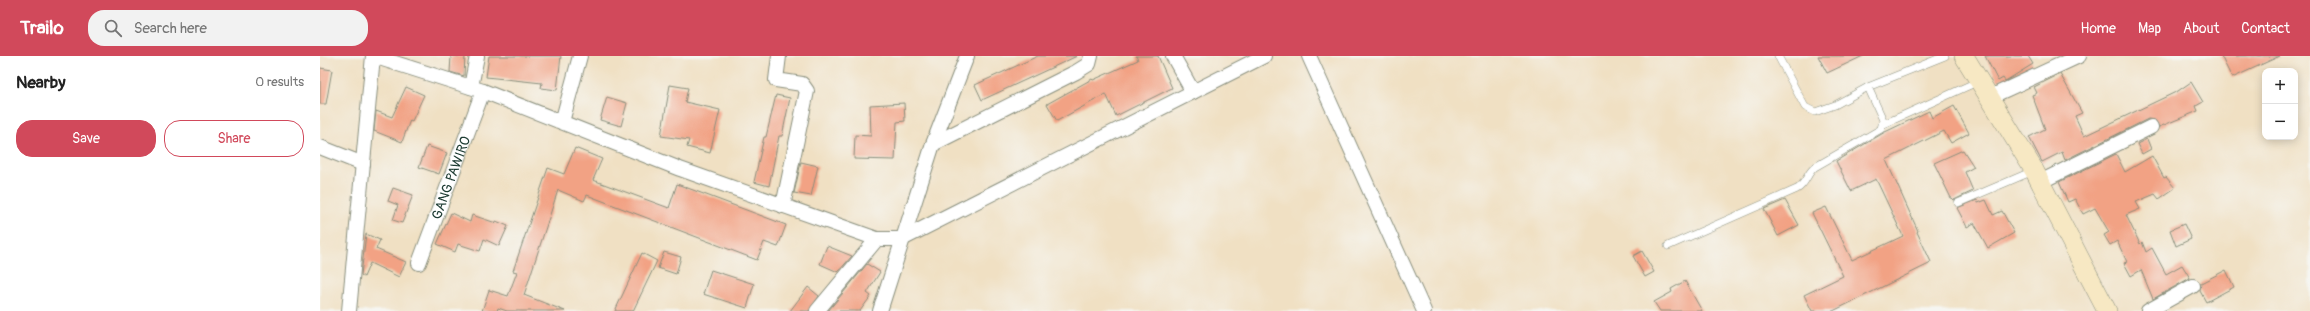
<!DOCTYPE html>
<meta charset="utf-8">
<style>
:root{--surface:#fff;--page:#f2f2f2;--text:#222;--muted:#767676;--line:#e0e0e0;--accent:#d1495b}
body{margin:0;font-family:Pangolin,sans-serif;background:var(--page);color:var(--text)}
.controls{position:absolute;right:12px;top:12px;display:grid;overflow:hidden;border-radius:8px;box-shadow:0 2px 10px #0003}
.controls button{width:36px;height:36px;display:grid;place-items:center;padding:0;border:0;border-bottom:1px solid var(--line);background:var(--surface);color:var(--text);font:20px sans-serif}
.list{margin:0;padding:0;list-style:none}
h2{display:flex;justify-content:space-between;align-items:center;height:52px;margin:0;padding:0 16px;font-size:17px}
h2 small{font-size:13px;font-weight:400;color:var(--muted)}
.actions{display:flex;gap:8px;padding:12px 16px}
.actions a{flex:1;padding:9px 0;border:1px solid var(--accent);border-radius:16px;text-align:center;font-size:14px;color:var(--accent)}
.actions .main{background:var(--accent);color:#fff}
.icon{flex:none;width:22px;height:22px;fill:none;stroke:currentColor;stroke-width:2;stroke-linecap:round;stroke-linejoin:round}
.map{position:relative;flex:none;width:1990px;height:255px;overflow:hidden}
header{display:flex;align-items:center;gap:24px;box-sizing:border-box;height:56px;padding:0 20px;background:var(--accent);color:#fff}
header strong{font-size:19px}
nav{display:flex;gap:22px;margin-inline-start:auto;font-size:14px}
.search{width:280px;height:36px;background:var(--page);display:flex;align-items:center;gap:10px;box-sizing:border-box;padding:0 14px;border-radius:16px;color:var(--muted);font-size:15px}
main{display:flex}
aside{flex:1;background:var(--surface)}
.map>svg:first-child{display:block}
.building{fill:#f2a284}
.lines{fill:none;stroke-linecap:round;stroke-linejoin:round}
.service-casing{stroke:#888e7c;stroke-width:8}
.minor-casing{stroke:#888e7c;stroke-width:16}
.secondary-casing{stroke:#888e7c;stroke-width:20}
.service{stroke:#fff;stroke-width:7}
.minor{stroke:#fff;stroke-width:14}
.secondary{stroke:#f7e8c3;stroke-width:19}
.labels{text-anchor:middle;stroke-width:3;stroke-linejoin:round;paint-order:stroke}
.street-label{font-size:14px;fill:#1f3d34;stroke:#f6f6f2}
</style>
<header>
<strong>Trailo</strong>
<div class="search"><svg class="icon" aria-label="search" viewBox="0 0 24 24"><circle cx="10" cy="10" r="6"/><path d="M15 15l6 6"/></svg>Search here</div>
<nav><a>Home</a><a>Map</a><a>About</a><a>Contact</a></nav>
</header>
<main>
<aside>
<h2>Nearby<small>0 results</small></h2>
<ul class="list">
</ul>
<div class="actions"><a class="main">Save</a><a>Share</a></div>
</aside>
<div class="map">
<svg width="1990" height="255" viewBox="0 0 1990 255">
<rect width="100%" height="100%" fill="#f6f6f2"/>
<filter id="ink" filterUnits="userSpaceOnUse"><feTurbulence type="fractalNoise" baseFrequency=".025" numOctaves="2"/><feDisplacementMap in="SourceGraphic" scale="8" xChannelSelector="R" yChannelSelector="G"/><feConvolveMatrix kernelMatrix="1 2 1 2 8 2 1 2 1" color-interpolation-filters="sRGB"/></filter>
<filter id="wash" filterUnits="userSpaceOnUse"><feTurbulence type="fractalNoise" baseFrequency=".012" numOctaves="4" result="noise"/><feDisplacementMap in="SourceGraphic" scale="16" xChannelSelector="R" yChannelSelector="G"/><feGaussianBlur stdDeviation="0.9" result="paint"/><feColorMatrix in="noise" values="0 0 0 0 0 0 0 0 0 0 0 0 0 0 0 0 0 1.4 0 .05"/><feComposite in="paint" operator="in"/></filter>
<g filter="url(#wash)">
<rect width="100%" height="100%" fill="#f0e0c3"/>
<g id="blocks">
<!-- building -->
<g class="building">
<path d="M 131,0 L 145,0 L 144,20 L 130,16 Z"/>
<path d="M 169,0 L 241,0 L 237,34 L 221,32 L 222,27 L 166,21 Z"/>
<path d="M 718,0 L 757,0 L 662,44 L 655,29 Z"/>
<path d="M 816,0 L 838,0 L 852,32 L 796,60 L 786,38 L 737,65 L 727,48 L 772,23 L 773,24 L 818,4 Z"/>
<path d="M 1498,0 L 1543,0 L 1507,17 Z"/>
<path d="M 1665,0 L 1708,0 L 1713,8 L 1687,24 L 1685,25 L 1683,22 L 1678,25 Z"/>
<path d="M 1901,0 L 1960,0 L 1912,22 Z"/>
<path d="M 0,12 L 12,14 L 6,48 L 0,48 Z"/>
<path d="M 1740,18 L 1762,57 L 1755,60 L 1764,80 L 1858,35 L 1871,26 L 1883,46 L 1876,50 L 1878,55 L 1839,71 L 1835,64 L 1828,63 L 1745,104 L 1742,96 L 1722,106 L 1709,81 L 1725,73 L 1712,39 L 1717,37 L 1714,31 Z"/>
<path d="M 350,29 L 368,32 L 365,46 L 400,54 L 390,97 L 367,91 L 369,84 L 341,80 Z"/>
<path d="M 86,31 L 104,39 L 92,65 L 90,64 L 82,86 L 54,75 L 56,55 L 72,61 Z"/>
<path d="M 456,39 L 470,42 L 462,80 L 459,80 L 449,130 L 434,126 L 444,81 L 446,81 Z"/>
<path d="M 287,41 L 307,47 L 301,70 L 280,64 Z"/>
<path d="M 584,47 L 585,65 L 577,66 L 575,104 L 534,103 L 535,79 L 551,80 L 550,49 Z"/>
<path d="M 1634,50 L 1649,77 L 1631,87 L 1624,75 L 1566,104 L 1598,175 L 1597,176 L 1611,206 L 1609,208 L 1513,255 L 1492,255 L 1484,239 L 1523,220 L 1492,157 L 1506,151 L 1532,204 L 1583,180 L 1556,123 L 1531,135 L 1516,105 L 1565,76 L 1609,55 L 1612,62 Z"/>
<path d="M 1827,83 L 1831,93 L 1822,98 L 1817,88 Z"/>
<path d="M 107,90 L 127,97 L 119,118 L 99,111 Z"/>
<path d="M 255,92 L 282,103 L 273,124 L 349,152 L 357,128 L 466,169 L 458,191 L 444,186 L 437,204 L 267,139 L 264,145 L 238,134 L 204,239 L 245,255 L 187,255 L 178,252 L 177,255 L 162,255 L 169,234 L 188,240 L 197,216 L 193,215 L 228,112 L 244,118 Z"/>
<path d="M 1643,94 L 1654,111 L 1645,116 L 1653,135 L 1634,144 L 1632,142 L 1631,142 L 1614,107 Z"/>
<path d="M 1796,98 L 1805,116 L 1832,100 L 1844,122 L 1846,121 L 1855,132 L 1839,143 L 1835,138 L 1816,146 L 1820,153 L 1806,159 L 1820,188 L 1822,186 L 1826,196 L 1832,192 L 1846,218 L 1862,209 L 1870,222 L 1833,243 L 1821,214 L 1811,220 L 1804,207 L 1807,206 L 1797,185 L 1790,189 L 1784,179 L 1789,176 L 1775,152 L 1763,158 L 1755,143 L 1748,146 L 1739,126 Z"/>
<path d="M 481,106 L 498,110 L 491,140 L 474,137 Z"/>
<path d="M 73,132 L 93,139 L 82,167 L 73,164 L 78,149 L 68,145 Z"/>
<path d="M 1465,144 L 1479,169 L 1458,180 L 1444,153 Z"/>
<path d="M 1657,144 L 1658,147 L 1666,144 L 1673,159 L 1682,155 L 1694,177 L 1668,192 L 1654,167 L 1647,171 L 1637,152 Z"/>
<path d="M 131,157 L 150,166 L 152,159 L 176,167 L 176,165 L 188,170 L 179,190 L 164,183 L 160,195 L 138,188 L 135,196 L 117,188 Z"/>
<path d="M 1864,168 L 1871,183 L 1856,190 L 1850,174 Z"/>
<path d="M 46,178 L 60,184 L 56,193 L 86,206 L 79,221 L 50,207 L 44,221 L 41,219 Z"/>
<path d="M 507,190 L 532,200 L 518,216 L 500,208 Z"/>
<path d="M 1322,195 L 1334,216 L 1325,221 L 1313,200 Z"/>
<path d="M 344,196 L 361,201 L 356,218 L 338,212 Z"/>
<path d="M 322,197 L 337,205 L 313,255 L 295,255 Z"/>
<path d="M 547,208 L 560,216 L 547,237 L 551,240 L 540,255 L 508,255 Z"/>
<path d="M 391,214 L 434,228 L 427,252 L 383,238 Z"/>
<path d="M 1906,214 L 1914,231 L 1886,246 L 1880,235 L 1881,227 Z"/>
<path d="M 1365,225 L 1382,255 L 1340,255 L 1334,246 L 1352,236 L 1351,233 Z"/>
<path d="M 488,231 L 499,240 L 489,255 L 470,255 Z"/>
</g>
</g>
</g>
<g filter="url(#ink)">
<use href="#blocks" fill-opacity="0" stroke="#888e7c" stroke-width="1"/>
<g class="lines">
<defs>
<g id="service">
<path d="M 1458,0 L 1485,51 L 1495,56 L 1515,49 L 1548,31 L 1625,0"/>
<path d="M 1564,68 L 1659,25"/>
<path d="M 1638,147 L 1713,115"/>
<path d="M 1348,190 L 1477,133 C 1486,128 1487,117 1495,111 L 1561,73 L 1563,64 L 1548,31"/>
</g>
<g id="minor">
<path d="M 53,0 L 163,35 L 360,113 L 557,183 L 582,183 L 944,0"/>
<path d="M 459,0 L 456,24 L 482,28 L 487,35 L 463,150"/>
<path d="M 853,0 L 873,36"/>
<path d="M 989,0 L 1104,255"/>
<path d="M 151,31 L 157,0"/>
<path d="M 1670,41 L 1759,0"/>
<path d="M 242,66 L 260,0"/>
<path d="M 613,88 L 756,16 L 769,8 L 771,0"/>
<path d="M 0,91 L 43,108"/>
<path d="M 1720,126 L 1831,71"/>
<path id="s1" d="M 99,207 L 163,35"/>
<path d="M 29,255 L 53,0"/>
<path d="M 497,255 L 557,183"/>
<path d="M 560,255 L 613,88 L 647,0"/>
<path d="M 1828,255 L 1873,230"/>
</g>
<path id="secondary" d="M 1644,0 L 1714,114 L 1787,255"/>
</defs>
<!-- service casing -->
<use href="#service" class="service-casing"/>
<!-- minor casing -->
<use href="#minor" class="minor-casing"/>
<!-- secondary casing -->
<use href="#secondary" class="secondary-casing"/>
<!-- service -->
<use href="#service" class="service"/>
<!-- minor -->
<use href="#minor" class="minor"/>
<!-- secondary -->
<use href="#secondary" class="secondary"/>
</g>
</g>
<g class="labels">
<!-- street labels -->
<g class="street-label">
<text dy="5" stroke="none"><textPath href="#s1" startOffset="91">GANG PAWIRO</textPath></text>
</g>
</g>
</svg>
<div class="controls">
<button>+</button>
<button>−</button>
</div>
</div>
</main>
